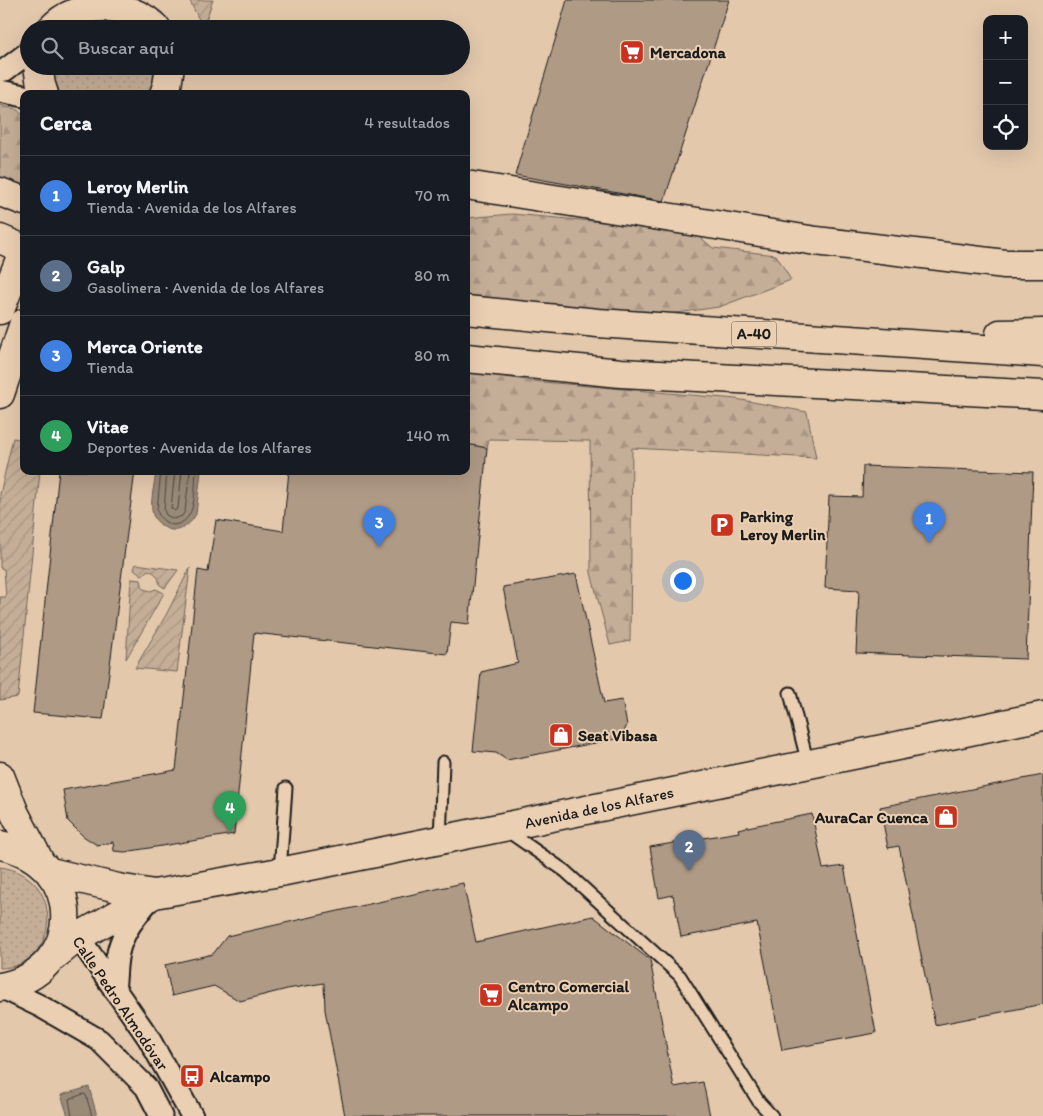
<!DOCTYPE html>
<html lang="es">
<meta charset="utf-8">
<style>
:root{--surface:#171b24;--page:#242831;--text:#f1f3f6;--muted:#9ea1a6;--line:#363941;--accent:#7c3aed}
body{margin:0;font-family:Itim,sans-serif;background:var(--page);color:var(--text)}
.controls{position:absolute;right:15px;top:15px;display:grid;overflow:hidden;border-radius:10px;box-shadow:0 5px 20px #0002}
.controls button{width:45px;height:45px;display:grid;place-items:center;padding:0;border:0;border-bottom:1px solid var(--line);background:var(--surface);color:var(--text);font:25px sans-serif}
.you{position:absolute;left:682px;top:580px;width:18px;height:18px;margin:-12px;border:4px solid #fff;border-radius:50%;background:#1a73e8;box-shadow:0 0 0 8px #1a73e833}
.badge{display:grid;place-items:center;width:32px;height:32px;border-radius:50%;background:var(--accent);color:#fff;font-size:16px;font-weight:700}
.pin{position:absolute;translate:-50% -41px;filter:drop-shadow(0 1px 2px #0008)}
.pin::after{content:'';position:absolute;top:26px;width:18px;height:15px;background:inherit;clip-path:polygon(0 0,100% 0,50% 100%)}
.list{margin:0;padding:0;list-style:none}
h2{display:flex;justify-content:space-between;align-items:center;height:65px;margin:0;padding:0 20px;font-size:21px}
h2 small{font-size:16px;font-weight:400;color:var(--muted)}
.list li{display:grid;grid-template-columns:32px 1fr auto;gap:15px;align-items:center;box-sizing:border-box;height:80px;padding:0 20px;border-top:1px solid var(--line)}
.list b{display:block;font-size:19px;white-space:nowrap}
.list p{margin:0;font-size:16px;white-space:nowrap;color:var(--muted)}
.list em{font-size:16px;font-style:normal;color:var(--muted)}
.icon{flex:none;width:28px;height:28px;fill:none;stroke:currentColor;stroke-width:2;stroke-linecap:round;stroke-linejoin:round}
.map{position:relative;flex:none;width:1043px;height:1116px;overflow:hidden}
.search{position:absolute;background:var(--surface);box-shadow:0 5px 20px #0002;left:20px;top:20px;width:450px;height:55px;display:flex;align-items:center;gap:12px;box-sizing:border-box;padding:0 18px;border-radius:28px;color:var(--muted);font-size:19px}
.panel{position:absolute;background:var(--surface);box-shadow:0 5px 20px #0002;left:20px;top:90px;width:450px;height:385px;border-radius:10px}
.map>svg:first-child{display:block}
.grass{fill:url(#grass-dots);stroke:#70655a}
.forest{fill:url(#forest-firs);stroke:#70655a}
.garden{fill:url(#garden-furrows);stroke:#70655a}
.water{fill:#998977;stroke:#675d53}
.lines{fill:none;stroke-linecap:round;stroke-linejoin:round}
.shore{stroke:#4e4840;stroke-width:1}
.building{fill:#af9a86;stroke:#1c1c1c}
.service-casing{stroke:#1c1c1c;stroke-width:15}
.minor-casing{stroke:#1c1c1c;stroke-width:25}
.tertiary-casing{stroke:#1c1c1c;stroke-width:31}
.secondary-casing{stroke:#1c1c1c;stroke-width:31}
.motorway-casing{stroke:#1c1c1c;stroke-width:31}
.service{stroke:#ebcfb2;stroke-width:11}
.minor{stroke:#ebcfb2;stroke-width:21}
.tertiary{stroke:#ebcfb2;stroke-width:28}
.secondary{stroke:#ebcfb2;stroke-width:28}
.motorway{stroke:#ebcfb2;stroke-width:28}
.labels{text-anchor:middle;stroke-width:4;stroke-linejoin:round;paint-order:stroke}
.shield{fill:#ebcfb2;stroke:#5a5249;stroke-width:1}
.shield-label{font-size:15px;font-weight:bold;fill:#1c1c1c}
.poi-label{font-size:16px;font-weight:bold;fill:#1c1c1c;stroke:#ebcfb2;text-anchor:start}
.street-label{font-size:16px;fill:#1c1c1c;stroke:#ebcfb2}
</style>
<div class="map">
<svg width="1043" height="1116" viewBox="0 0 1043 1116">
<defs>
<pattern id="grass-dots" width="8" height="8" patternUnits="userSpaceOnUse" patternTransform="scale(1.25)"><rect width="8" height="8" fill="#c5ae97"/><path d="M2 2h.1M6 6h.1" fill="none" stroke="#a99582" stroke-width="1.8" stroke-linecap="round"/></pattern>
<pattern id="forest-firs" width="22" height="20" patternUnits="userSpaceOnUse" patternTransform="scale(1.25)"><rect width="22" height="20" fill="#c5ae97"/><path d="M5 1l3.5 6h-7zM16 11l3.5 6h-7z" fill="#a99582"/></pattern>
<pattern id="garden-furrows" width="10" height="10" patternUnits="userSpaceOnUse" patternTransform="scale(1.25)"><rect width="10" height="10" fill="#c5ae97"/><path d="M-1 1l2-2M0 10L10 0M9 11l2-2" fill="none" stroke="#a99582"/></pattern>
</defs>
<rect width="100%" height="100%" fill="#e3c8ac"/>
<filter id="ink" filterUnits="userSpaceOnUse"><feTurbulence type="fractalNoise" baseFrequency=".02" numOctaves="2"/><feDisplacementMap in="SourceGraphic" scale="10" xChannelSelector="R" yChannelSelector="G"/><feConvolveMatrix kernelMatrix="1 2 1 2 8 2 1 2 1" color-interpolation-filters="sRGB"/></filter>
<g filter="url(#ink)">
<!-- grass -->
<g class="grass">
<path d="M 106,16 L 137,29 L 71,29 Z"/>
<path d="M 53,66 L 156,66 L 154,79 L 148,94 L 61,94 C 55,85 53,76 53,66 Z"/>
<path d="M 0,867 C 67,875 60,968 0,968 Z"/>
</g>
<!-- forest -->
<g class="forest">
<path d="M 0,105 L 16,109 L 24,116 L 24,187 L 0,179 Z"/>
<path d="M 512,214 L 625,224 L 701,238 L 713,248 L 776,255 L 791,280 L 719,307 L 655,316 L 466,295 L 466,218 Z"/>
<path d="M 466,371 L 532,381 L 736,399 L 807,412 L 816,458 L 632,448 L 630,641 L 610,645 L 591,573 L 590,441 L 489,439 L 487,448 L 466,444 Z"/>
</g>
<!-- garden -->
<g class="garden">
<path d="M 190,0 L 213,0 L 203,28 L 190,1 Z"/>
<path d="M 13,438 L 24,440 L 24,471 L 40,471 L 18,697 L 0,700 L 0,597 L 6,597 L 4,569 L 0,568 L 0,494 Z"/>
<path d="M 136,564 L 178,570 L 165,588 L 160,585 C 158,577 157,573 148,570 L 142,575 L 134,569 Z"/>
<path d="M 190,568 L 177,672 L 135,668 L 166,615 Z"/>
<path d="M 131,579 L 141,580 L 143,589 L 151,591 L 156,589 L 164,593 L 126,659 Z"/>
</g>
<!-- water -->
<g class="water">
<path d="M 156,471 L 201,471 L 196,514 C 189,528 174,536 161,525 C 157,522 155,519 153,515 C 149,502 155,484 156,471 Z"/>
<path d="M 89,1087 L 97,1116 L 68,1116 L 61,1095 Z"/>
</g>
<g class="lines">
<!-- shore -->
<g class="shore">
<path d="M 161,471 L 157,510 C 159,518 165,523 173,525 C 198,523 194,489 196,471"/>
<path d="M 167,471 L 164,510 L 166,515 L 174,519 L 182,516 L 185,511 L 190,471"/>
<path d="M 175,471 L 171,508 L 175,511 L 178,508 L 182,471"/>
<path d="M 72,1116 L 69,1099 L 84,1094 L 86,1095 L 92,1116"/>
</g>
</g>
<!-- building -->
<g class="building">
<path d="M 567,0 L 729,0 L 664,201 L 515,175 Z"/>
<path d="M 466,444 L 487,448 L 469,624 L 451,622 L 447,654 L 254,633 L 234,834 L 125,852 L 114,851 L 113,842 L 97,845 L 83,836 L 68,821 L 63,790 L 176,770 L 198,570 L 208,572 L 216,520 L 283,531 L 289,471 L 466,471 Z"/>
<path d="M 863,466 L 1033,472 L 1026,659 L 856,653 L 859,590 L 825,588 L 829,496 L 862,497 Z"/>
<path d="M 59,471 L 135,471 L 103,719 L 33,713 Z"/>
<path d="M 576,574 L 604,703 L 622,700 L 627,725 L 621,738 L 507,760 L 496,753 L 473,751 L 481,672 L 518,663 L 503,587 Z"/>
<path d="M 1043,775 L 1043,1004 L 935,1025 L 899,846 L 888,848 L 880,807 Z"/>
<path d="M 812,814 L 823,869 L 844,866 L 876,1033 L 782,1050 L 757,923 L 681,937 L 673,895 L 659,898 L 650,847 L 739,832 L 738,829 Z"/>
<path d="M 463,883 L 476,942 L 593,916 L 650,960 L 674,1087 L 703,1082 L 710,1116 L 345,1116 L 325,1010 L 324,983 L 287,989 L 240,1001 L 214,986 L 172,996 L 165,965 L 213,954 L 227,936 Z"/>
</g>
<g class="lines">
<defs>
<g id="service">
<path d="M 790,693 L 808,764"/>
<path d="M 506,830 L 565,871 L 680,976 L 759,1102 L 772,1116"/>
<path d="M 440,840 L 443,762"/>
<path d="M 280,871 L 286,788"/>
</g>
<g id="minor">
<path d="M 0,71 L 5,70 L 29,52"/>
<path d="M 0,91 L 24,96"/>
<path d="M 70,925 L 148,1037 L 192,1116"/>
<path d="M 1,987 L 40,1006 L 99,1040 L 146,1087 L 161,1116"/>
<path d="M 114,989 C 116,978 115,965 118,953 C 122,933 135,917 148,901"/>
</g>
<g id="tertiary">
<path d="M 466,185 L 816,241 L 1005,264 L 1043,264"/>
<path d="M 50,872 L 118,888 L 154,894 L 280,872 L 440,840 L 1043,716"/>
</g>
<g id="secondary">
<path d="M 51,29 C 78,0 130,0 157,29"/>
<path d="M 38,66 L 41,85 L 44,94"/>
<path d="M 164,94 L 167,86 L 170,66"/>
<path d="M 0,310 L 24,249"/>
<path d="M 0,394 L 24,323"/>
<path d="M 0,776 L 15,814 L 39,860"/>
<path d="M 0,845 C 87,861 87,972 0,987"/>
<path d="M 53,957 L 78,937 L 154,894"/>
</g>
<g id="motorway">
<path d="M 0,192 L 24,201"/>
<path d="M 0,239 L 24,249"/>
<path d="M 466,310 L 598,323 L 1043,353"/>
<path d="M 1000,334 L 1043,333"/>
<path d="M 466,358 L 621,373 L 1043,395"/>
</g>
</defs>
<!-- service casing -->
<use href="#service" class="service-casing"/>
<!-- minor casing -->
<use href="#minor" class="minor-casing"/>
<!-- tertiary casing -->
<use href="#tertiary" class="tertiary-casing"/>
<!-- secondary casing -->
<use href="#secondary" class="secondary-casing"/>
<!-- motorway casing -->
<use href="#motorway" class="motorway-casing"/>
<!-- service -->
<use href="#service" class="service"/>
<!-- minor -->
<use href="#minor" class="minor"/>
<!-- tertiary -->
<use href="#tertiary" class="tertiary"/>
<!-- secondary -->
<use href="#secondary" class="secondary"/>
<!-- motorway -->
<use href="#motorway" class="motorway"/>
</g>
</g>
<!-- icons -->
<defs>
<symbol id="supermarket-square" viewBox="-11 -11 22 22"><rect x="-9" y="-9" width="18" height="18" rx="4" fill="#c8321e" stroke="#ebcfb2"/><path d="M-6-5.5h2.5l.6 2H6L4.5 2H-2.5L-4.4-4H-6ZM-1.5 3.2a1.3 1.3 0 1 0 .1 0ZM3 3.2a1.3 1.3 0 1 0 .1 0Z" fill="#fff"/></symbol>
<symbol id="parking-square" viewBox="-11 -11 22 22"><rect x="-9" y="-9" width="18" height="18" rx="4" fill="#c8321e" stroke="#ebcfb2"/><path d="M-3.5-5.5H1a3.5 3.5 0 0 1 0 7H-1V5.5H-3.5ZM-1-3.4V-.6H.8a1.4 1.4 0 0 0 0-2.8Z" fill="#fff"/></symbol>
<symbol id="shop-square" viewBox="-11 -11 22 22"><rect x="-9" y="-9" width="18" height="18" rx="4" fill="#c8321e" stroke="#ebcfb2"/><path d="M-5-2.5h2.3a2.7 3.5 0 0 1 5.4 0H5L5.5 6h-11ZM-1.5-2.5h3a1.5 2.3 0 0 0-3 0Z" fill="#fff"/></symbol>
<symbol id="bus-square" viewBox="-11 -11 22 22"><rect x="-9" y="-9" width="18" height="18" rx="4" fill="#c8321e" stroke="#ebcfb2"/><path d="M-5-6H5V4H4V6H2V4H-2V6H-4V4H-5ZM-3.5-4V0h7V-4ZM-3.5 1.2v1.5H-2V1.2ZM2 1.2v1.5H3.5V1.2Z" fill="#fff"/></symbol>
</defs>
<g fill-rule="evenodd">
<use href="#supermarket-square" x="618" y="38" width="28" height="28"/>
<use href="#parking-square" x="708" y="511" width="28" height="28"/>
<use href="#shop-square" x="547" y="721" width="28" height="28"/>
<use href="#shop-square" x="932" y="803" width="28" height="28"/>
<use href="#supermarket-square" x="477" y="981" width="28" height="28"/>
<use href="#bus-square" x="178" y="1062" width="28" height="28"/>
</g>
<g class="labels">
<!-- shield labels -->
<rect class="shield" x="731.5" y="321.5" width="45" height="25" rx="4"/>
<g class="shield-label">
<text x="754" y="339">A-40</text>
</g>
<!-- poi labels -->
<g class="poi-label">
<text x="650" y="58">Mercadona</text>
<text x="740" y="522">Parking<tspan x="740" dy="18">Leroy Merlin</tspan></text>
<text x="578" y="741">Seat Vibasa</text>
<text x="928" y="823" text-anchor="end">AuraCar Cuenca</text>
<text x="508" y="992">Centro Comercial<tspan x="508" dy="18">Alcampo</tspan></text>
<text x="210" y="1082">Alcampo</text>
</g>
<!-- street labels -->
<g class="street-label">
<text transform="translate(599 807) rotate(-12)" y="6">Avenida de los Alfares</text>
<text transform="translate(121 1003) rotate(56)" y="6">Calle Pedro Almodóvar</text>
</g>
</g>
</svg>
<div class="controls">
<button>+</button>
<button>−</button>
<button><svg class="icon" aria-label="locate" viewBox="0 0 24 24"><circle cx="12" cy="12" r="6"/><path d="M12 2v4M12 18v4M2 12h4M18 12h4"/></svg></button>
</div>
<div class="you"></div>
<div class="pin badge" style="left:929px;top:543px;background:#3f7fe0">1</div>
<div class="pin badge" style="left:689px;top:871px;background:#5c6f8a">2</div>
<div class="pin badge" style="left:379px;top:547px;background:#3f7fe0">3</div>
<div class="pin badge" style="left:230px;top:832px;background:#2e9e5b">4</div>
<div class="search"><svg class="icon" aria-label="search" viewBox="0 0 24 24"><circle cx="10" cy="10" r="6"/><path d="M15 15l6 6"/></svg>Buscar aquí</div>
<section class="panel">
<h2>Cerca<small>4 resultados</small></h2>
<ul class="list">
<li><span class="badge" style="background:#3f7fe0">1</span><div><b>Leroy Merlin</b><p>Tienda · Avenida de los Alfares</p></div><em>70 m</em></li>
<li><span class="badge" style="background:#5c6f8a">2</span><div><b>Galp</b><p>Gasolinera · Avenida de los Alfares</p></div><em>80 m</em></li>
<li><span class="badge" style="background:#3f7fe0">3</span><div><b>Merca Oriente</b><p>Tienda</p></div><em>80 m</em></li>
<li><span class="badge" style="background:#2e9e5b">4</span><div><b>Vitae</b><p>Deportes · Avenida de los Alfares</p></div><em>140 m</em></li>
</ul>
</section>
</div>
